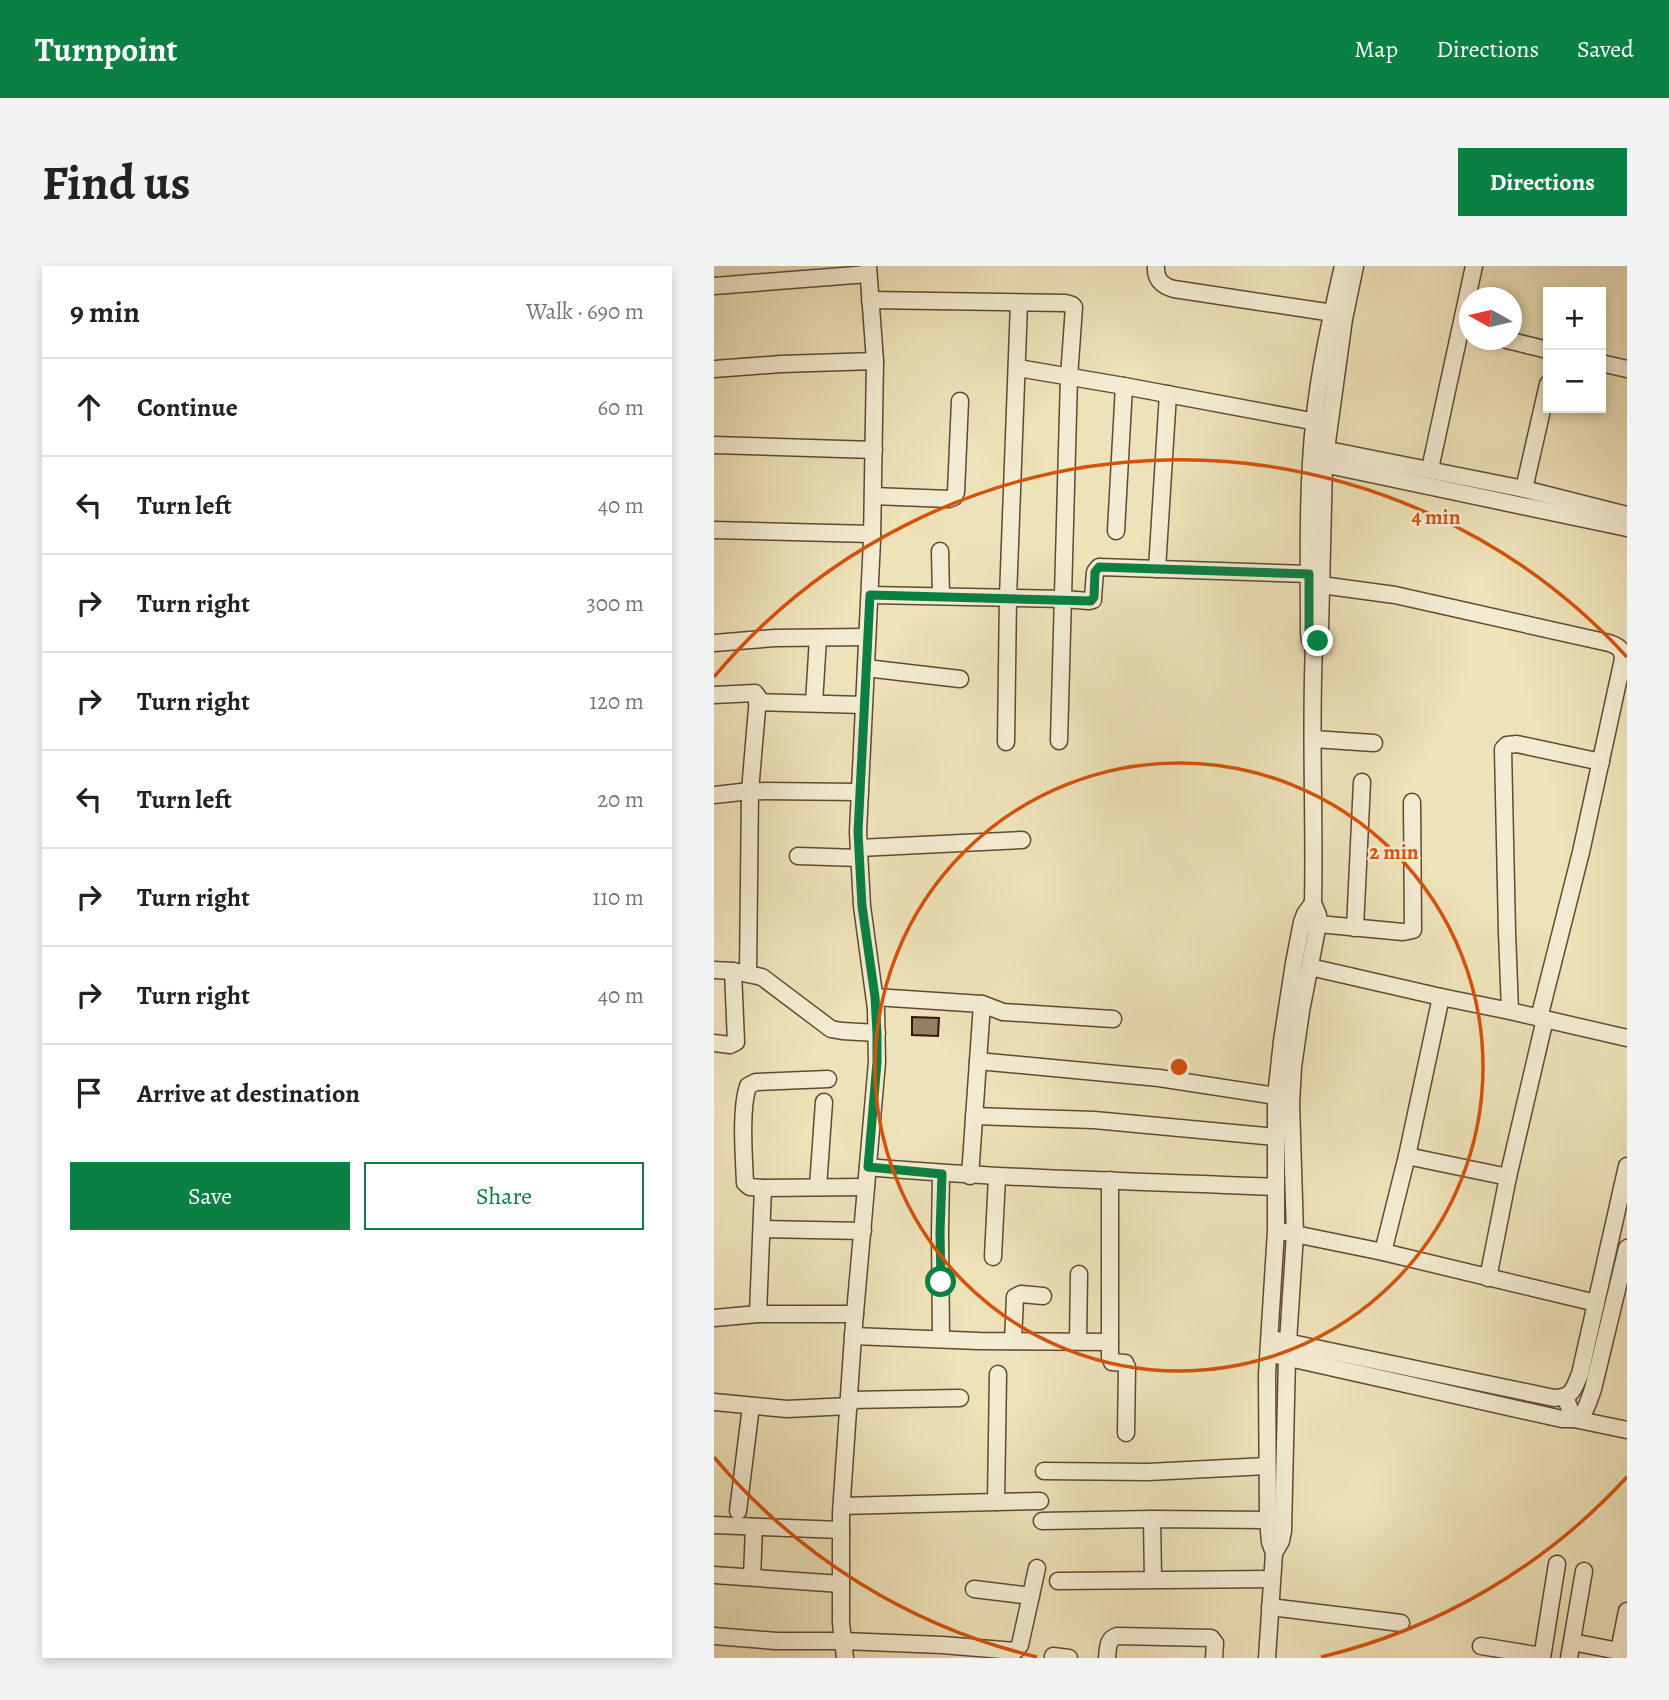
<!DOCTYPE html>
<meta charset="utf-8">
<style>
:root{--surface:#fff;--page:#f2f2f2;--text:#222;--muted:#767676;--line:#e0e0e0;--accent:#0b8043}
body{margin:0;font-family:Alegreya,serif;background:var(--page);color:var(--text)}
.controls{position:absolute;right:21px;top:21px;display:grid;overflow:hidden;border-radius:0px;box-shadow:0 4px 10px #0003}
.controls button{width:63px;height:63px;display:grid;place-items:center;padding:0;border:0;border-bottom:2px solid var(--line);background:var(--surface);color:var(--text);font:35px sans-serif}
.compass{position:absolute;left:745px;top:21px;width:63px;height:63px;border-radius:50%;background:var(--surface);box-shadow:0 4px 10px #0003;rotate:278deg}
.stop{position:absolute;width:21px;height:21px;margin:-16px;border:5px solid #0b8043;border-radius:50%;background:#fff}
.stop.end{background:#0b8043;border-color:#fff;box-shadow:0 2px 7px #0008}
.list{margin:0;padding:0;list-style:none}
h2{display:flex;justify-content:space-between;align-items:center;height:91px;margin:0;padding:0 28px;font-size:30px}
h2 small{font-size:23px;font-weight:400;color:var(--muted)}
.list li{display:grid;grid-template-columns:46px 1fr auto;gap:21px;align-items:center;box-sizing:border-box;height:98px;padding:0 28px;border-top:2px solid var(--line)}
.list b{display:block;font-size:26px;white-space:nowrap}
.list em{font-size:23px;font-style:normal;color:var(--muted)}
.actions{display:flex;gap:14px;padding:21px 28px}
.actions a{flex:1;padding:16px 0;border:2px solid var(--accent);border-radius:0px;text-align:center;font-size:24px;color:var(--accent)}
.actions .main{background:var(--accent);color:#fff}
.icon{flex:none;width:38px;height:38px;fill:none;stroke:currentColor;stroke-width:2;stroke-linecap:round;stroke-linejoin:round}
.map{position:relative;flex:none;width:913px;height:1392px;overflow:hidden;border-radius:0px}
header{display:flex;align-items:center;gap:42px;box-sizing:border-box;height:98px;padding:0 35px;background:var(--accent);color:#fff}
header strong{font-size:33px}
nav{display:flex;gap:38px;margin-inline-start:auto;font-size:24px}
.intro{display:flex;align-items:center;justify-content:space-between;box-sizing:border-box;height:168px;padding:0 42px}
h1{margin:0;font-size:49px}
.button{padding:18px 32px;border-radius:0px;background:var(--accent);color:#fff;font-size:24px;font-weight:700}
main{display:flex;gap:42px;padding:0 42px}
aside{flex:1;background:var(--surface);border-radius:0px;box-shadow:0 4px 10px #0003}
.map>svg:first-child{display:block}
.building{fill:#948063;stroke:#321606;stroke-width:2}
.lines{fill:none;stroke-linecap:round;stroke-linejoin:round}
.minor-casing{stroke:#614933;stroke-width:19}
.minor{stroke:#f4ecd2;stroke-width:16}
.route{stroke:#0b8043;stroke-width:9}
.ring{fill:none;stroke:#d6520b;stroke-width:3.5}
.centre{fill:#d6520b;stroke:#f4ecd2;stroke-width:3.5}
.ring-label{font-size:21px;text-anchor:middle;font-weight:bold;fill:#d6520b;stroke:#f4ecd2;stroke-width:5;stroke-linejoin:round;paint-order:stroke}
</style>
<header>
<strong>Turnpoint</strong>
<nav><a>Map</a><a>Directions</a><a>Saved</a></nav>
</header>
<div class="intro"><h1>Find us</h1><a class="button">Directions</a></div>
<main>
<aside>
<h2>9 min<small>Walk · 690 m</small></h2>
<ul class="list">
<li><svg class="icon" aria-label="ahead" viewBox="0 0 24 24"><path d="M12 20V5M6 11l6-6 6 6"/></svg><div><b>Continue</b></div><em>60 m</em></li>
<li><svg class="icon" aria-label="left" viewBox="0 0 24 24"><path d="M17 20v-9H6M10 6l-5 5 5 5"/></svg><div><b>Turn left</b></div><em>40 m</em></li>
<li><svg class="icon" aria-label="right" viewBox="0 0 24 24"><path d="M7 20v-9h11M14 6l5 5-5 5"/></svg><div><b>Turn right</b></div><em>300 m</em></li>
<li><svg class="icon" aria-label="right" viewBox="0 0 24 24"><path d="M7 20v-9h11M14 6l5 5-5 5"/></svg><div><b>Turn right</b></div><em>120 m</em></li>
<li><svg class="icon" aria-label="left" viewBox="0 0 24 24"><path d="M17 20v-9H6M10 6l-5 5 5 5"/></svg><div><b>Turn left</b></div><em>20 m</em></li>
<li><svg class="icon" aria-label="right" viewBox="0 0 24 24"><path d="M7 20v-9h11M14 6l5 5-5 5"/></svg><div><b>Turn right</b></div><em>110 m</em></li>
<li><svg class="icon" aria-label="right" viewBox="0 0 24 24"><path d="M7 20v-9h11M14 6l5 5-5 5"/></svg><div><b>Turn right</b></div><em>40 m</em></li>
<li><svg class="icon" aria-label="arrive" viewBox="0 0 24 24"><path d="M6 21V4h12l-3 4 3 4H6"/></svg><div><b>Arrive at destination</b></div></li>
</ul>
<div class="actions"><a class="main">Save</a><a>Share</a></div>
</aside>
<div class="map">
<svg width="913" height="1392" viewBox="0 0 913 1392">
<rect width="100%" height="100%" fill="#eee2b9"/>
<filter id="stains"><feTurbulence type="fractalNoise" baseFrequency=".00286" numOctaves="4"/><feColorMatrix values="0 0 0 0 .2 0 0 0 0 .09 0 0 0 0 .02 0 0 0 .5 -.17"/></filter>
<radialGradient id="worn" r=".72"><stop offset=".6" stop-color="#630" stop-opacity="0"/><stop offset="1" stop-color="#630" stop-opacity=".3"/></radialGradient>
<!-- building -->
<path class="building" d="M 198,751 L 225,752 L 224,770 L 198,769 Z"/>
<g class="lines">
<defs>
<g id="minor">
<path d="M 442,0 C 441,13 448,20 460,23 L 619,47"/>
<path d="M 0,20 L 154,8"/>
<path d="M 156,34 L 351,37 L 358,39 L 360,41 L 355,111 L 345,475"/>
<path d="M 793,74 L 834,84"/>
<path d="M 887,97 L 913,103"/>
<path d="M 304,102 L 410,120 L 608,157"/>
<path d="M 0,103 L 67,98 L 161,95"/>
<path d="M 0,179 L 160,184"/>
<path d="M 604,182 L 810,223 L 913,249"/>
<path d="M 600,196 L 913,262"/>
<path d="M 716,203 L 760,0"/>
<path d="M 810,223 L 834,118"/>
<path d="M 159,230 L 235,233 L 240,231 L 242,226 L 246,135"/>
<path d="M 0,264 L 158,268"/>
<path d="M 402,265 L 410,120"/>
<path d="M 226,285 L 227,330"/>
<path d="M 443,303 L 454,128"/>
<path d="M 607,319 L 681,329 L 895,377 C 904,380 909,383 909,393 L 867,586 L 825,752"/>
<path d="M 156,329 L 349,333 L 375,335 L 379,334 L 379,331 L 381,306 L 385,301 L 595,308"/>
<path d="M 0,377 L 61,372 L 153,371"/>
<path d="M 600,382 L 596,374 L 595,367 C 595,297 593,227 600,158 C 605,105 617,52 629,0"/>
<path d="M 152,402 L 246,413"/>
<path d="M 0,429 L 41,427 L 44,431 L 36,525 L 34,707"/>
<path d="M 43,436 L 150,439"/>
<path d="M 100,437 L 104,372"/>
<path d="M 599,473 L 660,477"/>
<path d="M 292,476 L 294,331 L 305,37"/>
<path d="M 0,529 L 36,525 L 146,526"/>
<path d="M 145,582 L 308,574"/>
<path d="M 84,590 L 145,592"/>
<path d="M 594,657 L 689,666 L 699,664 L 698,536"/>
<path d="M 641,662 L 648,516"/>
<path d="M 596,701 L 727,731 L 796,745 L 913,772"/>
<path d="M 0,704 L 19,705 L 48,711 L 117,763 L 128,765 L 163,767"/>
<path d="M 161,731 L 268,738 L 289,746 L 399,753"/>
<path d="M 796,745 L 793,666 L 789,483 L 793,479 L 803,478 L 887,496"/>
<path d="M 0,777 L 16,779 L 22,776 L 19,705"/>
<path d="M 264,795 L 445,812 L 562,830"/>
<path d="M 114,813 L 42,816 L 34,820 C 26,844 30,891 31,917 L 36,921 L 49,922 L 152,921"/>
<path d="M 260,850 L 380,854 L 562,871"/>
<path d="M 693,890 L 794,911"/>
<path d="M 154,901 C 290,913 426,915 562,921"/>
<path d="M 256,910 L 268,738"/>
<path d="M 396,914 L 396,1091 L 398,1096 L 411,1097 L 413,1101 L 412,1167"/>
<path d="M 104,921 L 110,836"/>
<path d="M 48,963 L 149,965"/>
<path d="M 571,966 L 669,986 L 882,1037"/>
<path d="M 669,986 L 693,890 L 727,731"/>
<path d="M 279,991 L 283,911"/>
<path d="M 774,1012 L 794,911 L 831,753"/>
<path d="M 44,1048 L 49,922"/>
<path d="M 0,1052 L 44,1048 L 141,1048"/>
<path d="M 139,1070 L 265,1075 L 396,1076"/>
<path d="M 227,1072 L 226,967 L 227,908"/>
<path d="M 563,1074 L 840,1132 C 859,1131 859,1124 866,1108 L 913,900"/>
<path d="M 299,1075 L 301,1031 L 307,1028 L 329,1030"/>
<path d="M 364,1075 L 365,1008"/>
<path d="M 562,1089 L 848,1153 L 860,1153 L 869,1148 L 874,1137 L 879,1123 L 913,982"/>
<path d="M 851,1131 L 860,1153 L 913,1164"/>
<path d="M 135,1134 L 246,1132"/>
<path d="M 0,1136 L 73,1143 L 135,1140"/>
<path d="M 330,1205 L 434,1206 L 553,1200"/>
<path d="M 282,1236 L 326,1235"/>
<path d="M 128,1240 L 282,1236 L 284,1108"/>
<path d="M 24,1245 L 37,1140"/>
<path d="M 438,1253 L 439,1313"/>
<path d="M 328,1255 L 438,1253 L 554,1254"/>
<path d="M 0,1259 L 127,1264"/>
<path d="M 560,1287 L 567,1275 L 569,1265 L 573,1091 L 581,968 L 577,837 L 579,801 L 587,745 L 604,658 L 604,649 L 599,637 C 601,552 596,467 600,382 L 604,375 L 606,364 L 610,198 L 630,53 L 641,0"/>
<path d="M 0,1309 L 127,1318"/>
<path d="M 38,1311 L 40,1261"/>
<path d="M 344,1315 L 558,1313"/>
<path d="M 260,1323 L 317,1330"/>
<path d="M 556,1341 L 687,1357"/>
<path d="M 0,1370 L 62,1375 L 129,1375 L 228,1379 L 301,1385 L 306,1379 L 323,1302"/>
<path d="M 858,1376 L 905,1385 L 913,1389"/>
<path d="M 767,1380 L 828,1390"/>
<path d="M 905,1385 L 913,1345"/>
<path d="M 339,1390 L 355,1392"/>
<path d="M 131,1392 L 127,1357 L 127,1247 L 139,1070 L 163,796 L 162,743 L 148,640 L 144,566 L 158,274 L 161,95 L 154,0"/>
<path d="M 393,1392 C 394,1383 393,1373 403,1370 L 497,1372 L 501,1377 L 500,1392"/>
<path d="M 553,1392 L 560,1287 L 556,1276 L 554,1254 L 553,1108 L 562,965 L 562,830 L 568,775 L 580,697 L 588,656 L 591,648 L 599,637"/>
<path d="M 828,1392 L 843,1298"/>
<path d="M 855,1392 L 870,1305"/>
</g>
</defs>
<!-- minor casing -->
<use href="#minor" class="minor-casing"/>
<!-- minor -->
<use href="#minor" class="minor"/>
</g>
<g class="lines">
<!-- route -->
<path class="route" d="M 227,1016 L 226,967 L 228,908 L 154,901 L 163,796 L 163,767 L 161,731 L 148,640 L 144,566 L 156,329 L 377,335 L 380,331 L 381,306 L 385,301 L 595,308 L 595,370 L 600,382 L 604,375"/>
</g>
<!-- distance rings -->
<g class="ring">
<circle cx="465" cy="801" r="304"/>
<path d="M913 1211A607 607 0 0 1 607 1391M323 1391A607 607 0 0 1 0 1191M0 411A607 607 0 0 1 913 391"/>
</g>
<circle cx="465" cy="801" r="10" class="centre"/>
<g class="ring-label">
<text x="722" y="258">4 min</text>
<text x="680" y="593">2 min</text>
</g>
<rect width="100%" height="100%" filter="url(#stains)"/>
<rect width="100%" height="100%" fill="url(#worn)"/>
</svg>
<div class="controls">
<button>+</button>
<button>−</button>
</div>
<svg class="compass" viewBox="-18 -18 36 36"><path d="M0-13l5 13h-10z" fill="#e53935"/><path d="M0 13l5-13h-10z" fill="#767676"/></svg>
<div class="stop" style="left:227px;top:1016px"></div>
<div class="stop end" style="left:604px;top:375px"></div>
</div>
</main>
